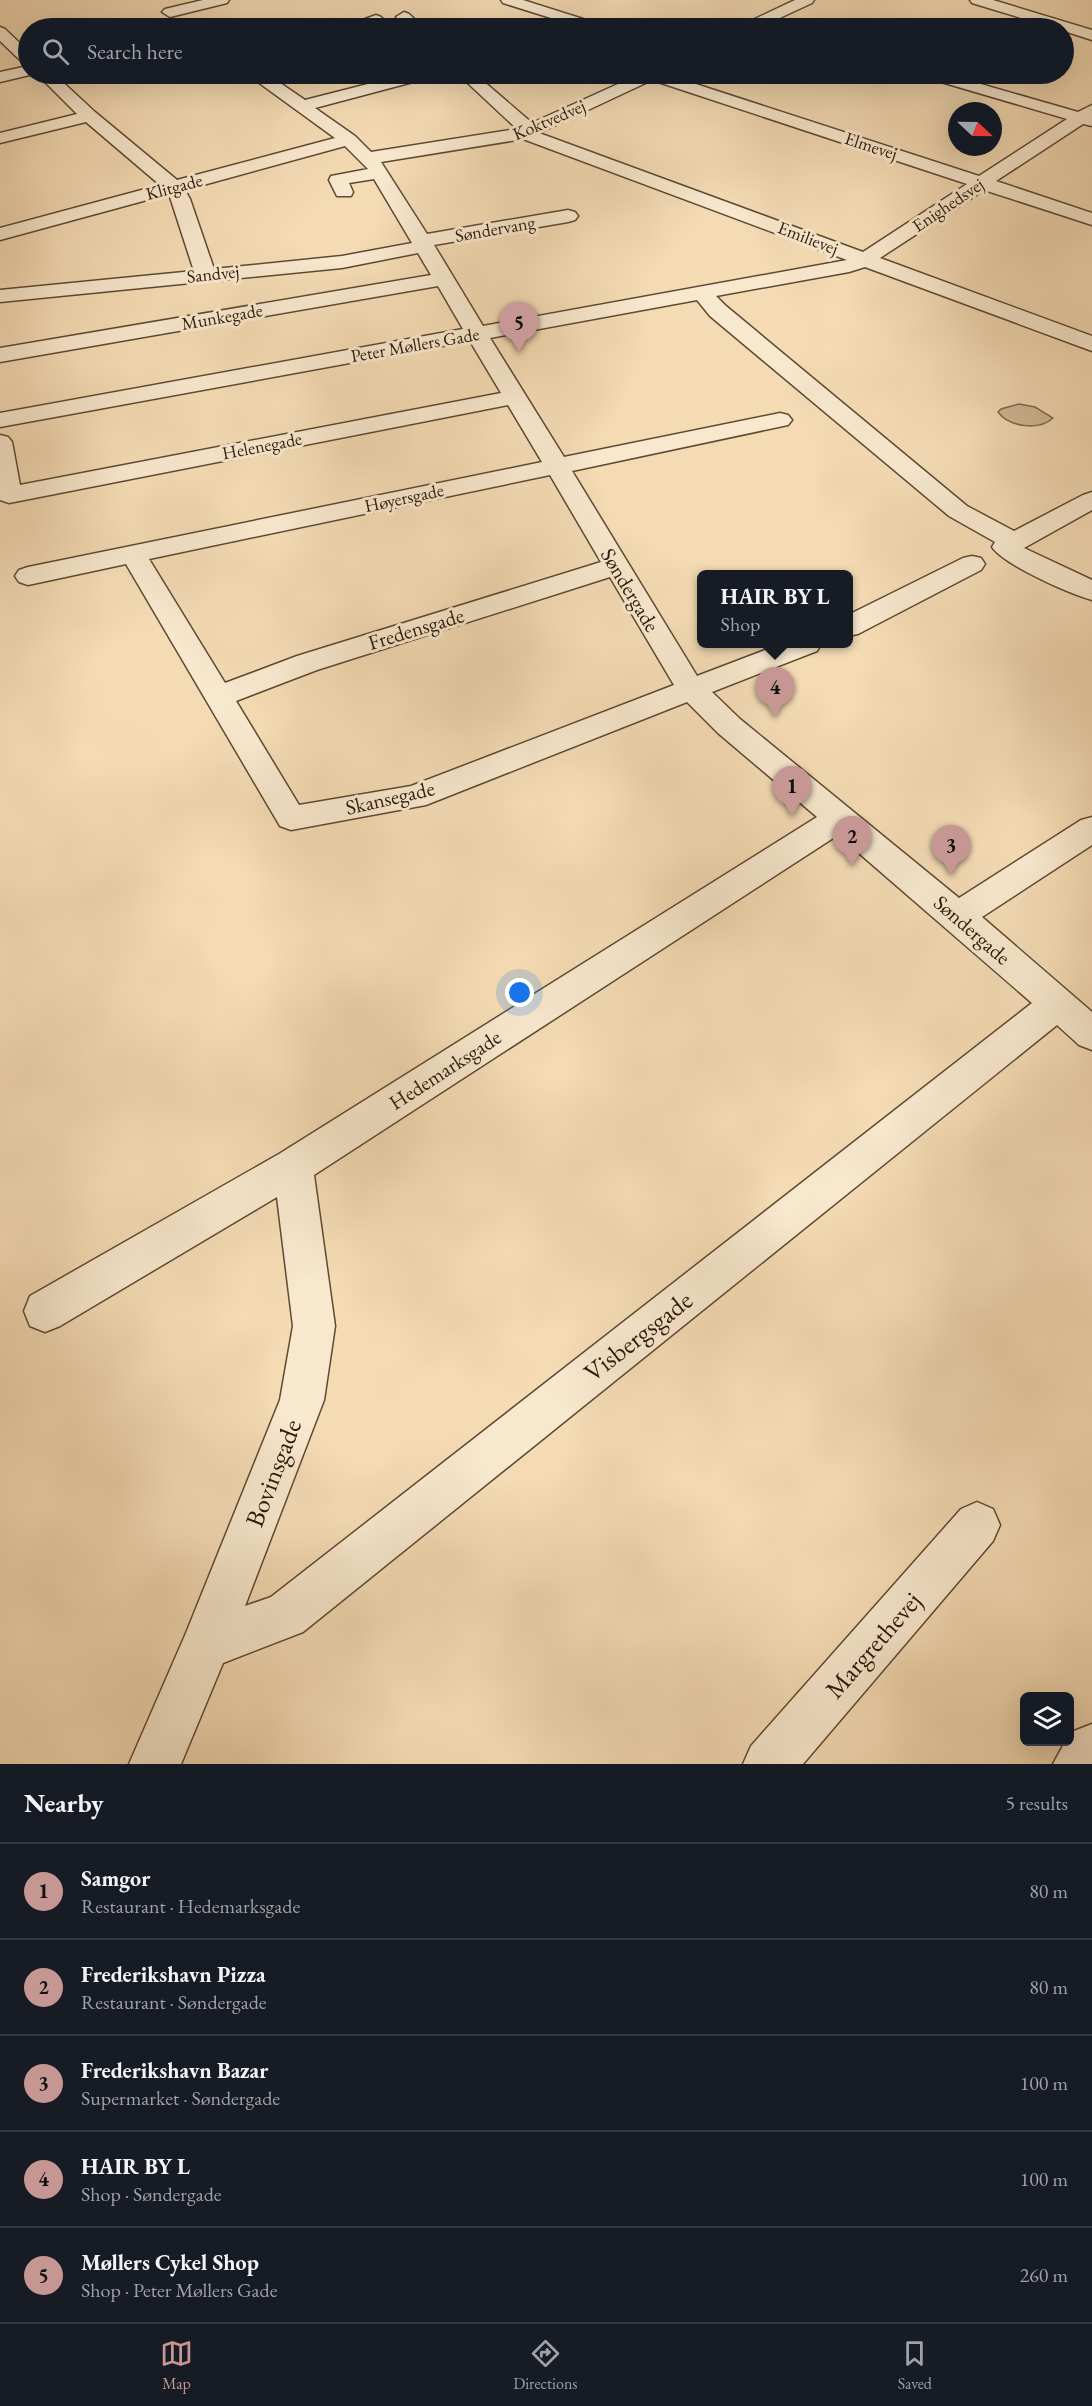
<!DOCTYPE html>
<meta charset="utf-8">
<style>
:root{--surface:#171b24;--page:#242831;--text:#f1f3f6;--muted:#9ea1a6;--line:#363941;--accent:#c59692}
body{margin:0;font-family:"EB Garamond",serif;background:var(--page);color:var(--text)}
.controls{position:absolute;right:18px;bottom:18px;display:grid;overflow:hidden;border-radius:9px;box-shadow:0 6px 24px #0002}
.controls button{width:54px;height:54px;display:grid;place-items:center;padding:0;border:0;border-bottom:2px solid var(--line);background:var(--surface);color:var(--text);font:30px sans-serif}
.compass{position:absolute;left:948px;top:102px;width:54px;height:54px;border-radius:50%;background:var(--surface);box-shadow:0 6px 24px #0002;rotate:112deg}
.you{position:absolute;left:520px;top:993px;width:21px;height:21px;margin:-15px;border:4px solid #fff;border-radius:50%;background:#1a73e8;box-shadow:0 0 0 9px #1a73e833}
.badge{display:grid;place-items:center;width:39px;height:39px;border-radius:50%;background:var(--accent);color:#111;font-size:20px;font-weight:700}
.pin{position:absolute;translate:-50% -50px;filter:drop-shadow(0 2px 3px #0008)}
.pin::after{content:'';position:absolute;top:32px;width:21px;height:18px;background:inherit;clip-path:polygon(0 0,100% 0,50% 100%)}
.popup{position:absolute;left:697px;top:570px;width:156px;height:78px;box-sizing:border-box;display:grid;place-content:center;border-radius:9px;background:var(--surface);filter:drop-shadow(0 2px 4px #0005);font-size:20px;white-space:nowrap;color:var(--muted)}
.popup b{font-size:22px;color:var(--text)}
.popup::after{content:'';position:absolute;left:50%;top:100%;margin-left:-12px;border:12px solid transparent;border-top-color:var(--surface)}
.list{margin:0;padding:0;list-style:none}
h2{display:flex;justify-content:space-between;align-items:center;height:78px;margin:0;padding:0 24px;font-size:26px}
h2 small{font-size:20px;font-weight:400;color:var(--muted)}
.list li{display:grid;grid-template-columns:39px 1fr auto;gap:18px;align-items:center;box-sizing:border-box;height:96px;padding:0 24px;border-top:2px solid var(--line)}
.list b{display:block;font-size:22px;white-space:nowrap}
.list p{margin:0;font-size:20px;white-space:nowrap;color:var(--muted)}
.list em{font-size:20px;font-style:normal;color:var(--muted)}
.icon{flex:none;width:33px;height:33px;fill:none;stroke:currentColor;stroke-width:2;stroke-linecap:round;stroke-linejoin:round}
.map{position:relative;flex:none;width:1092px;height:1764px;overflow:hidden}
.search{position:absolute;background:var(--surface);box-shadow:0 6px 24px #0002;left:18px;right:18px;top:18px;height:66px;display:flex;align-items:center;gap:15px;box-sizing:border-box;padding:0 21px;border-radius:33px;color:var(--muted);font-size:22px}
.sheet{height:558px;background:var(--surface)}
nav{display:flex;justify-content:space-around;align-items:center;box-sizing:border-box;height:84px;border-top:2px solid var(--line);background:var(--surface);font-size:16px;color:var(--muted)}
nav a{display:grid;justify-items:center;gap:3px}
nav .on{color:var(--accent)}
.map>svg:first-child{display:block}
.green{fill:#d2ba97;stroke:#7f6950;stroke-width:1.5}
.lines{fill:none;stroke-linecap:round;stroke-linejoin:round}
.minor-casing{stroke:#5e4933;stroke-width:3}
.minor{fill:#f8e8ce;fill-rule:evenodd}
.labels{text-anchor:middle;stroke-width:6;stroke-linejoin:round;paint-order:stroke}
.far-street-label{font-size:18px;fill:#2c1808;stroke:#f8e8ce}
.street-label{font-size:21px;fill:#2c1808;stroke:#f8e8ce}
.near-street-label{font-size:26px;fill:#2c1808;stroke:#f8e8ce}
</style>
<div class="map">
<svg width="1092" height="1764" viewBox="0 0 1092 1764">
<rect width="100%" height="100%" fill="#f4dbb4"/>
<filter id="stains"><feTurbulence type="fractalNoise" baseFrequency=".00333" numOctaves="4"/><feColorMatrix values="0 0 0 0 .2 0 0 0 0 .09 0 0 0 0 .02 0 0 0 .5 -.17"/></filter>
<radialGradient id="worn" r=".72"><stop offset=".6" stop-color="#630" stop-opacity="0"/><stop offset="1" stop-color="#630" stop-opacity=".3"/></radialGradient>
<!-- green -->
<path class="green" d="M 1019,404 L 1035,407 L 1053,418 C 1039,431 1009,427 998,412 L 1001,409 Z"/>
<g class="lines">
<defs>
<g id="minor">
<path d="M 203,0 L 229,0 L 227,3 L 170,17 L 162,12 L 165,9 Z"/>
<path d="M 501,0 L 523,0 L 602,25 L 605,28 L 583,28 L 503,3 Z"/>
<path d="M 795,0 L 814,0 L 812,3 L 758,28 L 739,28 L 742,25 Z"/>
<path d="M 970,0 L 993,0 L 1092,30 L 1092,40 L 1064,31 L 1064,28 L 1054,28 L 972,3 Z"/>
<path d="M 404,12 L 409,14 L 424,28 L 408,28 L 396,17 Z"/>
<path d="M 376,15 L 381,17 L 384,20 C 374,30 359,29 346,28 L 349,25 Z"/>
<path d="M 0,27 L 5,29 L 28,51 L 28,64 L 22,62 L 0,41 Z"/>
<path d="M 28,66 L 28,74 L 34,74 L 0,82 L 0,72 Z"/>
<path d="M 37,74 L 54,74 L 95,112 L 177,180 L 335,138 L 251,77 L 249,74 L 267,74 L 305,100 L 407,74 L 413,76 L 415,79 L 413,82 L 315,108 L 355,136 L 371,152 L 517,129 L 458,74 L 475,74 L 532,123 L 640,74 L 665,74 L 979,176 L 1067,119 L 924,77 L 922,74 L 946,74 L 1078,112 L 1092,105 L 1092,126 L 1083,124 L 996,181 L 1092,213 L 1092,225 L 984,190 L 880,258 L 1092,336 L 1092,351 L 865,267 L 849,272 L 716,296 L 726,306 L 967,506 L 1014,531 L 1083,495 L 1092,492 L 1092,510 L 1024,548 L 1092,580 L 1092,600 C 1070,594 1004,565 992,547 L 995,542 L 949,516 L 710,316 L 697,300 L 490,338 L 564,457 L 780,413 L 788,415 L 792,420 L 788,425 L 572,471 L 697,676 L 781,644 L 821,644 L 817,651 L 712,692 L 740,719 L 959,898 L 1081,820 L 1092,817 L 1092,845 L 982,917 L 1092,1012 L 1092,1050 L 1079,1045 L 1057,1025 L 303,1632 L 223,1663 L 181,1764 L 129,1764 L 186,1633 L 280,1400 L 293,1326 L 277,1197 L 60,1326 L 45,1332 L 30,1326 L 24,1311 L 30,1296 L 279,1154 L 817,817 L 718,733 L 687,702 L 426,805 L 291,830 L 280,826 L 126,564 L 28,585 L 19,582 L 15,576 L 19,570 L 28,567 L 542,462 L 508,405 L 9,503 L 0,500 L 0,435 L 8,437 L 12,442 L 20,485 L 501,393 L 470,341 L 0,427 L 0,413 L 463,329 L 438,286 L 0,362 L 0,348 L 431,275 L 418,253 L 342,268 L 0,302 L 0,290 L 194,271 L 169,194 L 0,240 L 0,228 L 160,185 L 86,122 L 0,143 L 0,133 L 77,114 ZM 652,80 L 967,184 L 863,252 L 539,133 ZM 523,139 L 847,260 L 483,326 L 434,245 L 568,222 L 575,220 L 578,216 L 575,212 L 568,210 L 427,234 L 381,162 ZM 345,146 L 368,169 L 331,176 L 329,180 L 337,196 L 351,196 L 353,192 L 349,183 L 374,179 L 412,243 L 342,256 L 214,269 L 190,199 L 185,190 ZM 550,475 L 601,562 L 297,656 L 225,683 L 149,559 ZM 610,577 L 674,685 L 411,786 L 299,805 L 236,701 L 317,670 ZM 838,835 L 1032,1003 L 271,1597 L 245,1606 L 324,1400 L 335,1326 L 314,1175 Z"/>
<path d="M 972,556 L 981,558 L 985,564 L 981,570 L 858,634 L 848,636 L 848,615 L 963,558 Z"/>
<path d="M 977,1502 L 993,1509 L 1000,1525 L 993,1541 L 803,1764 L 743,1764 L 751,1746 L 961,1509 Z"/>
<path d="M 1092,1724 L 1092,1764 L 1053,1764 L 1065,1742 L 1070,1742 L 1070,1736 L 1074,1731 Z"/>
</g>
</defs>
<!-- minor casing -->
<use href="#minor" class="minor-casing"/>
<!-- minor -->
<use href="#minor" class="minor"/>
</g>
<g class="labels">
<!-- far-street labels -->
<g class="far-street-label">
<text transform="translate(549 120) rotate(-23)" y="6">Koktvedvej</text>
<text transform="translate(871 146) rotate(18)" y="6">Elmevej</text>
<text transform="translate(174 187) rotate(-15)" y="6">Klitgade</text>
<text transform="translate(948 205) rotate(-34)" y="6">Enighedsvej</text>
<text transform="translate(495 229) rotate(-10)" y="6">Søndervang</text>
<text transform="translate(808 238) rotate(21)" y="6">Emilievej</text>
<text transform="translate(213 274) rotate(-6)" y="6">Sandvej</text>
<text transform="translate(222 317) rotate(-10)" y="6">Munkegade</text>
<text transform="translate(415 345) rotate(-10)" y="6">Peter Møllers Gade</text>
<text transform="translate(262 446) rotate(-11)" y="6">Helenegade</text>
<text transform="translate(404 498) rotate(-12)" y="6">Høyersgade</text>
</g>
<!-- street labels -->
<g class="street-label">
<text transform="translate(630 590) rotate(59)" y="7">Søndergade</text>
<text transform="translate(416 629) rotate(-17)" y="7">Fredensgade</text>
<text transform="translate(390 798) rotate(-13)" y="7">Skansegade</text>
<text transform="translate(972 930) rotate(41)" y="7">Søndergade</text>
<text transform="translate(445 1070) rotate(-33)" y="7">Hedemarksgade</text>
</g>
<!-- near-street labels -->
<g class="near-street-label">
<text transform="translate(638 1336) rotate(-38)" y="9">Visbergsgade</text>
<text transform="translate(273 1473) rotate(-69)" y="9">Bovinsgade</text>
<text transform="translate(873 1645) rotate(-49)" y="9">Margrethevej</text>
</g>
</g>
<rect width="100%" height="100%" filter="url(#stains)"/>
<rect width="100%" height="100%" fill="url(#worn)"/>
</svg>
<div class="controls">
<button><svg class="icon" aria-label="layers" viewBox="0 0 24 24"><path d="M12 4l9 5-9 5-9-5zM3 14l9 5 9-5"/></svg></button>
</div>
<svg class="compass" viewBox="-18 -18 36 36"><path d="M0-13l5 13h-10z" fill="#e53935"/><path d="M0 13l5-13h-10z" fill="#9ea1a6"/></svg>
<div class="you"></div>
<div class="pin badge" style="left:792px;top:816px">1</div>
<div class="pin badge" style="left:852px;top:866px">2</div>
<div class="pin badge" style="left:951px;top:875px">3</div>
<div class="pin badge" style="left:775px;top:717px">4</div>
<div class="popup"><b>HAIR BY L</b>Shop</div>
<div class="pin badge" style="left:519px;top:352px">5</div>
<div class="search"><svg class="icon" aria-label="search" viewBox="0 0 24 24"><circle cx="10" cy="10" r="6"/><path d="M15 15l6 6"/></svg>Search here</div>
</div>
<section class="sheet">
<h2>Nearby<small>5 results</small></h2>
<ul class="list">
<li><span class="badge">1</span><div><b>Samgor</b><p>Restaurant · Hedemarksgade</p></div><em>80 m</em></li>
<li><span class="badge">2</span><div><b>Frederikshavn Pizza</b><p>Restaurant · Søndergade</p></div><em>80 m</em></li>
<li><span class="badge">3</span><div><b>Frederikshavn Bazar</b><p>Supermarket · Søndergade</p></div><em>100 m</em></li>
<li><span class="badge">4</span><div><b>HAIR BY L</b><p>Shop · Søndergade</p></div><em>100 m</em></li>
<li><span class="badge">5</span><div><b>Møllers Cykel Shop</b><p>Shop · Peter Møllers Gade</p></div><em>260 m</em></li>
</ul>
</section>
<nav>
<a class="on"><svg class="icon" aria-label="map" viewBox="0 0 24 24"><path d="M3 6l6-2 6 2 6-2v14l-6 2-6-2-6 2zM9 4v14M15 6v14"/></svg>Map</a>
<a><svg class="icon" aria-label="directions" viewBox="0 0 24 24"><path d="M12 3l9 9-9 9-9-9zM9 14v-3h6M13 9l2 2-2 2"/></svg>Directions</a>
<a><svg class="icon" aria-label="saved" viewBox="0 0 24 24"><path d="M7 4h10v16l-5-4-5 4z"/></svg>Saved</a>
</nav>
